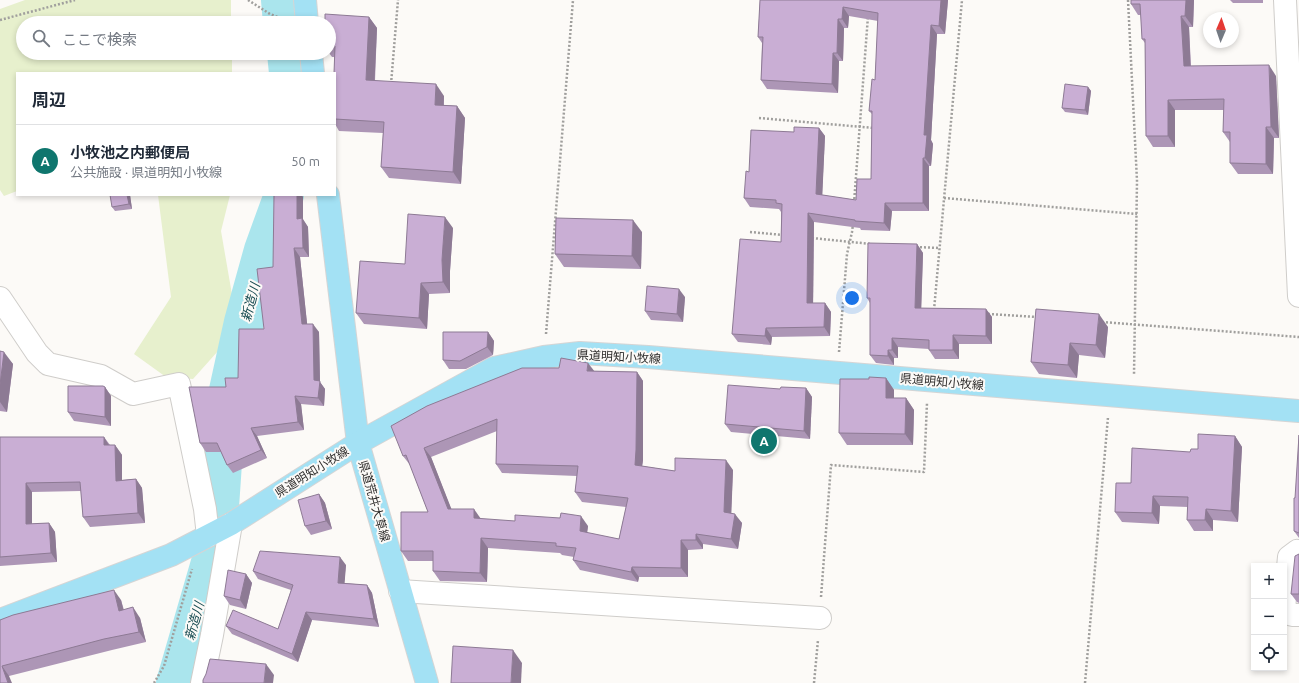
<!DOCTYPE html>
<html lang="ja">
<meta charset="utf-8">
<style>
:root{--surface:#fff;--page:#f2f2f3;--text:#1f2937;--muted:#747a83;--line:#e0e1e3;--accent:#0f766e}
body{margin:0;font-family:Ubuntu,"Noto Sans JP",sans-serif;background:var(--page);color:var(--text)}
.controls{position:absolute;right:12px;bottom:12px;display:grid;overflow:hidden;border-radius:0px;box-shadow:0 2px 6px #0003}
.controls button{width:36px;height:36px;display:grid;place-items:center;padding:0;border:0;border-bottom:1px solid var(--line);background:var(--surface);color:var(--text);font:20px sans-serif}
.compass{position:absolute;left:1203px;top:12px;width:36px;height:36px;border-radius:50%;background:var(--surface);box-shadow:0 2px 6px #0003;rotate:2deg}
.you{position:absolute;left:852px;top:298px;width:14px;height:14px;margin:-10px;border:3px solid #fff;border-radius:50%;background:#1a73e8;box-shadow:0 0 0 6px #1a73e833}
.badge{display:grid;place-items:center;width:26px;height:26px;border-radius:50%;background:var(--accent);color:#fff;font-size:13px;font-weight:700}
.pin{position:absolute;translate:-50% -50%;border:2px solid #fff;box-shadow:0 1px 4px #0006}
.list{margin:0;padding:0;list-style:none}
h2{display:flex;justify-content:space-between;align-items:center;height:52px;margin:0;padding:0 16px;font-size:17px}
h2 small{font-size:13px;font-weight:400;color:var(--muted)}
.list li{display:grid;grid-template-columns:26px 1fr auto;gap:12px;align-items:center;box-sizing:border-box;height:72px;padding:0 16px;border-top:1px solid var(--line)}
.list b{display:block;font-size:15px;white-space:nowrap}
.list p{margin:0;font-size:13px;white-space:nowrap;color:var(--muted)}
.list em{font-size:13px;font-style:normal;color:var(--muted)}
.icon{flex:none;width:22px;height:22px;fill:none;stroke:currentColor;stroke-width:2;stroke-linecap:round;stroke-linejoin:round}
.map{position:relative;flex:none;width:1299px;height:683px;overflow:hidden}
.search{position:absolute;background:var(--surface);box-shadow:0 2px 6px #0003;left:16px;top:16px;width:320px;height:44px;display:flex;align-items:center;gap:10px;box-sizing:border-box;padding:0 14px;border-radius:22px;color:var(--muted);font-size:15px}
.panel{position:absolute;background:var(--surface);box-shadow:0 2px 6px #0003;left:16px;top:72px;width:320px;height:124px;border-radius:0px}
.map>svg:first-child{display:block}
.green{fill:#e7f0cd}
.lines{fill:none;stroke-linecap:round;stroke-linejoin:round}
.river{stroke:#aae5ed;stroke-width:40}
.minor-casing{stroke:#cfcdca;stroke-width:24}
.major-casing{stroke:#d5d5d5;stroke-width:24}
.path{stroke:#a09f9d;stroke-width:2.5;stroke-dasharray:2 2;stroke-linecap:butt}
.minor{stroke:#fff;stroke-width:22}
.major{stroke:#a3e1f4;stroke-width:22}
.wall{fill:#ad96b6;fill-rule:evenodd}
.shaded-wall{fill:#8d7a94}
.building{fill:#c9aed4;stroke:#8d7a94;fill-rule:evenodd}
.labels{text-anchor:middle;stroke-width:4;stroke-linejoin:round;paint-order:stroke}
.street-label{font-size:12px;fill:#2f2e2d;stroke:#fcfaf7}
.water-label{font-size:13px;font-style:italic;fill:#174b51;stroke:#fcfaf7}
</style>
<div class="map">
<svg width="1299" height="683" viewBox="0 0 1299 683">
<rect width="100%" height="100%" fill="#fcfaf7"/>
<!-- green -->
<g class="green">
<path d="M 25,0 L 231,0 L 231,23 L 23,23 L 23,53 L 232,53 L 232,73 L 17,73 L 17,191 L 4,196 L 0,190 L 0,9 Z"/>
<path d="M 158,195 L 230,195 L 221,231 L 234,306 L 218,351 L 193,379 L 166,377 L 134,354 L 171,297 Z"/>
</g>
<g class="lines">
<!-- river -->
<g class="river">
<path d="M 281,0 L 283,23"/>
<path d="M 287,53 L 289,73"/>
<path d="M 219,507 L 226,404 L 244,322 L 264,250 L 284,195"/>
<path d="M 176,683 L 212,559"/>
</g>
<defs>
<g id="minor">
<path d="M 1285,0 L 1299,296"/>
<path d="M 0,298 L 37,353 L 48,364 L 101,376 L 133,394 L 179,384 L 205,509 L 208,536"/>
<path d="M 1299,552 L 1297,551 L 1289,557 L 1284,608 L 1292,615 L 1299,615"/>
<path d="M 400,591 L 820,618"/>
<path d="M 202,683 L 212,635 L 231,524"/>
</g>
<g id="major">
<path d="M 305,0 L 307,23"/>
<path d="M 311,53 L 313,73"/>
<path d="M 328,195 L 358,443 L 427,683"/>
<path d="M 0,620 L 171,555 L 231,524 L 358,443 L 494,368 L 544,357 L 580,353 L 648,357 L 1299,411"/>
</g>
</defs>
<!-- minor casing -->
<use href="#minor" class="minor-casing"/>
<!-- major casing -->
<use href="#major" class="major-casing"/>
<!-- path -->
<g class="path">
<path d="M 248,0 L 270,14 L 285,20"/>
<path d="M 1128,0 L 1137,181 L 1134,375"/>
<path d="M 0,20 L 75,0"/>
<path d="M 391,84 L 398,0"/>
<path d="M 759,118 L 874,128"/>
<path d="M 944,198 L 1137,214"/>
<path d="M 854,203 L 868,16"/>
<path d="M 750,232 L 783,235"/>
<path d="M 812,238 L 871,244"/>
<path d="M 916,247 L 939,248"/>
<path d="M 934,310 L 962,0"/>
<path d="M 988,314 L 1037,317"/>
<path d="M 1102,322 L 1299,337"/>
<path d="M 546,334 L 573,0"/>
<path d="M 839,352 L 847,254 L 852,232 L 853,224"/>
<path d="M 821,597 L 831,465 L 924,472 L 927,403"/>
<path d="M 154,683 L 164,666 L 192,569"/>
<path d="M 814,683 L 818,640"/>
<path d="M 1085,683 L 1108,417"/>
</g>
<!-- minor -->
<use href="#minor" class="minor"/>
<!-- major -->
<use href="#major" class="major"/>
</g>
<!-- wall -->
<g class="wall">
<path d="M 760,0 L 948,0 L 945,34 L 937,34 L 931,140 L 933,144 L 931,166 L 929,166 L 929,211 L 892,211 L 890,231 L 861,230 L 860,228 L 814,222 L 813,303 L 825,303 L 831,312 L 830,336 L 772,337 L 771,345 L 738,342 L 732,334 L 781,242 L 781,212 L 779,209 L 750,207 L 744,198 L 749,172 L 794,132 L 819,128 L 825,136 L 822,195 L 856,200 L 871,179 L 872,114 L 869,111 L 875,80 L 878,21 L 849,16 L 848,28 L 844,28 L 843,61 L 839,61 L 838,93 L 767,89 L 761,80 L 762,43 L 758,37 Z"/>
<path d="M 1131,0 L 1194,0 L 1193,27 L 1189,27 L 1191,66 L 1276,76 L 1279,138 L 1274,138 L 1273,174 L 1238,174 L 1230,163 L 1230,142 L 1223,132 L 1224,110 L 1175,110 L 1175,147 L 1153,147 L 1146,136 L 1145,43 L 1142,39 L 1141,15 L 1138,15 L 1131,4 Z"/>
<path d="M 1230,0 L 1263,0 L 1263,3 L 1233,3 Z"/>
<path d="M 369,17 L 377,28 L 375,81 L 444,96 L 444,105 L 457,106 L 465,118 L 461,184 L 389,178 L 381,167 L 383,133 L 339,131 L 335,124 L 334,57 L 332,57 L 329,53 L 329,23 Z"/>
<path d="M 1088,87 L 1091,91 L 1088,115 L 1065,112 L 1062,108 Z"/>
<path d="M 130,195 L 132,209 L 115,211 L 112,207 Z"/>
<path d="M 303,197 L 303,220 L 308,227 L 309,257 L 300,257 L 307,324 L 319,332 L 320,382 L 325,389 L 324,406 L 301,404 L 304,430 L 257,436 L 267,458 L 233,473 L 227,465 L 221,452 L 206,452 L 200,443 L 226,387 L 238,378 L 264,329 L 273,267 Z"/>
<path d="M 453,228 L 450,271 L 450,293 L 429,294 L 427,329 L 364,324 L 356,313 L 405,264 Z"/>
<path d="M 642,232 L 641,269 L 564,267 L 555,254 Z"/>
<path d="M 917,244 L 923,253 L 921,308 L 986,309 L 992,317 L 992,344 L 959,344 L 959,359 L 935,359 L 929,350 L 929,349 L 898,347 L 898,358 L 894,358 L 894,365 L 876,363 L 870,355 L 870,303 L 867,298 Z"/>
<path d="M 685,297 L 683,322 L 651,320 L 645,311 Z"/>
<path d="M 1036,309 L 1108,327 L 1105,358 L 1079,355 L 1077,378 L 1039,374 L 1031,362 Z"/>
<path d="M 488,332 L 494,341 L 493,355 L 466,369 L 449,369 L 443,360 Z"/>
<path d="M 0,351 L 13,364 L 7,412 L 0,411 Z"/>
<path d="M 594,371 L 637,372 L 643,381 L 643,460 L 642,466 L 675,471 L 733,470 L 731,513 L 742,523 L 738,549 L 703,544 L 703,549 L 688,550 L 688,577 L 639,577 L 638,582 L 580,570 L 573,560 L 574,557 L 562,555 L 560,553 L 488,548 L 487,582 L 440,581 L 433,571 L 433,561 L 408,561 L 401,551 L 428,512 L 410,465 L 403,456 ZM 497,431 L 496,464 L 502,473 L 577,476 L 575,492 L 582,502 L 626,507 L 619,539 L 587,533 L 588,526 L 481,519 L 451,509 L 431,457 Z"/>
<path d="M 886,378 L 894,390 L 894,398 L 906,398 L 914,410 L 913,445 L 847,445 L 839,433 Z"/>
<path d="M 105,387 L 111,396 L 111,426 L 74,421 L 68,412 Z"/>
<path d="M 806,388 L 812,397 L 810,439 L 731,432 L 725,424 L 780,389 Z"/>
<path d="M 1299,435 L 1299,538 L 1294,531 Z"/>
<path d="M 1235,436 L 1242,447 L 1238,522 L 1213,520 L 1213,531 L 1194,531 L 1187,520 L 1188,507 L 1160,506 L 1159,524 L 1122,522 L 1115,512 L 1131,483 L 1190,452 Z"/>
<path d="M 0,437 L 104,437 L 110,445 L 115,445 L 122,455 L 122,480 L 136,479 L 142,488 L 145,523 L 90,527 L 83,517 L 81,491 L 32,492 L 32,524 L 49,523 L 55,532 L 57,562 L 0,566 Z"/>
<path d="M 319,494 L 325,503 L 332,529 L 311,535 L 305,526 Z"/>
<path d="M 1299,554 L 1299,603 L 1297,602 L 1291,594 Z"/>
<path d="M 346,565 L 344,583 L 367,585 L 372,593 L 379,627 L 312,620 L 298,662 L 232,634 L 226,626 L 278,629 L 291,590 L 258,579 L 253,571 Z"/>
<path d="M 246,574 L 252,583 L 246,609 L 230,605 L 224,596 Z"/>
<path d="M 121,600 L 124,610 L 140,618 L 146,642 L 112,650 L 9,676 L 0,683 L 0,620 Z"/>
</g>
<!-- shaded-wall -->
<g class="shaded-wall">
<path d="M 941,0 L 948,0 L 945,34 L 939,26 Z"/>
<path d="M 1186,0 L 1194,0 L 1193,27 L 1185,16 Z"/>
<path d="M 843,7 L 849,16 L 848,28 L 842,19 Z"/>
<path d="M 1181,16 L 1189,27 L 1191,77 L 1184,66 Z"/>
<path d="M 369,17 L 377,28 L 374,92 L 366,80 Z"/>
<path d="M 838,19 L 844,28 L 843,61 L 837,53 Z"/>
<path d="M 931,25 L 937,34 L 931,140 L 933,144 L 931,166 L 925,158 L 924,135 Z"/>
<path d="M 833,53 L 839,61 L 838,93 L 832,84 Z"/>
<path d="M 1269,65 L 1276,76 L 1279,138 L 1271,127 Z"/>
<path d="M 436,84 L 444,96 L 443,116 L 435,105 Z"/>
<path d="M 1088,87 L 1091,91 L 1088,115 L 1085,110 Z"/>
<path d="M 1168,100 L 1175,110 L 1175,147 L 1168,136 Z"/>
<path d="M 457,106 L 465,118 L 461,184 L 453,172 Z"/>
<path d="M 1266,127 L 1274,138 L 1273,174 L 1266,164 Z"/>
<path d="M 819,128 L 825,136 L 822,202 L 816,194 Z"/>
<path d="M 923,158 L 929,166 L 929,211 L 923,203 Z"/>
<path d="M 127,195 L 130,195 L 132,209 L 129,204 Z"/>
<path d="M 297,195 L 302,195 L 303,197 L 303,219 L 308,227 L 309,257 L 303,248 L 297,219 Z"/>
<path d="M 885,203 L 892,211 L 890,231 L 884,223 Z"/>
<path d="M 808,213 L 814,222 L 813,312 L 807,303 Z"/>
<path d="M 445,217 L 453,228 L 450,271 L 450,293 L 443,282 L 442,260 Z"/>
<path d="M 633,220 L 642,232 L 641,269 L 632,256 Z"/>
<path d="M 917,244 L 923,253 L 921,317 L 915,308 Z"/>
<path d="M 294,248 L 300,257 L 308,332 L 302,324 Z"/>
<path d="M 421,283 L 429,294 L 427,329 L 419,318 Z"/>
<path d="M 679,289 L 685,297 L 683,322 L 677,314 Z"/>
<path d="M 825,303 L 831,312 L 830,336 L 824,327 Z"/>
<path d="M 986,309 L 992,317 L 992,344 L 986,336 Z"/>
<path d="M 1099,314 L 1108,327 L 1105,358 L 1096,345 Z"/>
<path d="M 313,324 L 319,332 L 320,382 L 325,389 L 324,406 L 318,398 L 314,380 Z"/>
<path d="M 766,328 L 772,337 L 771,345 L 765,336 Z"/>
<path d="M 488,332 L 494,341 L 493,355 L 487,347 Z"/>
<path d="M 953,335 L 959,344 L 959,359 L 953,350 Z"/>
<path d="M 892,338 L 898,347 L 898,358 L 892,350 Z"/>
<path d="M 1070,343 L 1079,355 L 1077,378 L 1068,365 Z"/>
<path d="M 888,350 L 894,358 L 894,365 L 888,356 Z"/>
<path d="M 4,352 L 13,364 L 7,412 L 0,402 L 0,385 Z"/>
<path d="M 588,363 L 595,372 L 587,371 Z"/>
<path d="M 637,372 L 643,381 L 643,460 L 641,475 L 635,465 Z"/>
<path d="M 886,378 L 894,390 L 894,409 L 886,398 Z"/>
<path d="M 105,387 L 111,396 L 111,426 L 105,417 Z"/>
<path d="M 806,388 L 812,397 L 810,439 L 804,431 Z"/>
<path d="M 295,396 L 301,404 L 304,430 L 298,422 Z"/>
<path d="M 906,398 L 914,410 L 913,445 L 905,434 Z"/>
<path d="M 251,428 L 257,436 L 267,458 L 261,450 Z"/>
<path d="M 1235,436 L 1242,447 L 1238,522 L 1231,511 Z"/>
<path d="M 104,437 L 110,447 L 104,445 Z"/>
<path d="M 115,445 L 122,455 L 122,490 L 116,481 Z"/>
<path d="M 424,448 L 431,457 L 455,518 L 448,509 Z"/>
<path d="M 726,460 L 733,470 L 731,522 L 724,512 Z"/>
<path d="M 136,479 L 142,488 L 145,523 L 138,513 Z"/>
<path d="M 26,483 L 32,492 L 32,533 L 26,524 Z"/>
<path d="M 319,494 L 325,503 L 332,529 L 326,521 Z"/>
<path d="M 1153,496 L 1160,506 L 1159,524 L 1152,513 Z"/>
<path d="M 474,509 L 481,519 L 474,518 Z"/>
<path d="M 1206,509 L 1213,520 L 1213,531 L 1205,520 Z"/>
<path d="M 735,514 L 742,523 L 738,549 L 731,539 Z"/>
<path d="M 581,516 L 588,526 L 586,541 L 580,531 Z"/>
<path d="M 49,523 L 55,532 L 57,562 L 51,553 Z"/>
<path d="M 696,534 L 703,544 L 703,549 L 696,540 Z"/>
<path d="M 481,538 L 488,548 L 487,582 L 480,573 Z"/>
<path d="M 681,540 L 688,550 L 688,577 L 681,568 Z"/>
<path d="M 340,557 L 346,565 L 344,591 L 338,583 Z"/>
<path d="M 632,567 L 639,577 L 638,582 L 631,572 Z"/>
<path d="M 246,574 L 252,583 L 246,609 L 240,600 Z"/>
<path d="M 367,585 L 372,593 L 379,627 L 374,619 Z"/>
<path d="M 114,590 L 121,600 L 126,621 L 119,611 Z"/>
<path d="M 133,607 L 140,618 L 146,642 L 139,632 Z"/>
<path d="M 306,612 L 312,620 L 298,662 L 292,654 Z"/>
<path d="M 513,650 L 522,663 L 521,683 L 511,683 Z"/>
<path d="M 266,664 L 274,675 L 273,683 L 264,683 Z"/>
<path d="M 2,666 L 9,676 L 12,683 L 8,683 Z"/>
</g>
<!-- building -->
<g class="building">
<path d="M 760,0 L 941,0 L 939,26 L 931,25 L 924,135 L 927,135 L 925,158 L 923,158 L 923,203 L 885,203 L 884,223 L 855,221 L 855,220 L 808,213 L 807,303 L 825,303 L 824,327 L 766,328 L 765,336 L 732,334 L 740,239 L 781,242 L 782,204 L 776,203 L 776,200 L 744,198 L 746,171 L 749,172 L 751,130 L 794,132 L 794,127 L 819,128 L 816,194 L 856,200 L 857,179 L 871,179 L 872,111 L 869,111 L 872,79 L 875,80 L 878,13 L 843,7 L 842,19 L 838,19 L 837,53 L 833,53 L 832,84 L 761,80 L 763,37 L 758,37 Z"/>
<path d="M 1131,0 L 1186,0 L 1185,16 L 1181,16 L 1184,66 L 1269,65 L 1271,127 L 1266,127 L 1266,164 L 1230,163 L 1230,132 L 1223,132 L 1224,99 L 1168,100 L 1168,136 L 1146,136 L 1145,39 L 1142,39 L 1140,4 L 1131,4 Z"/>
<path d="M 325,14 L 369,17 L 366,80 L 436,84 L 435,105 L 457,106 L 453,172 L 381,167 L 384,122 L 335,119 L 335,73 L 334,73 L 335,46 L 329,46 L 329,23 L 325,23 Z"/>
<path d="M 1065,84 L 1088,87 L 1085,110 L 1062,108 Z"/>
<path d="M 110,195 L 127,195 L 129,204 L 112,207 Z"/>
<path d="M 274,195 L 297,195 L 297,219 L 302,218 L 303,248 L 294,248 L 302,324 L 313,324 L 314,380 L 320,381 L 318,398 L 295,396 L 298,422 L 251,428 L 261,450 L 227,465 L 217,443 L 200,443 L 189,387 L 226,387 L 225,378 L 238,378 L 239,329 L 264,329 L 257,269 L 273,267 Z"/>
<path d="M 408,214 L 445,217 L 442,260 L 443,282 L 421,283 L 419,318 L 356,313 L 360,261 L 405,264 Z"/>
<path d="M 556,218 L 633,220 L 632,256 L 555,254 Z"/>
<path d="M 868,243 L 917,244 L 915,308 L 986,309 L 986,336 L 953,335 L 953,350 L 929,350 L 929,340 L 892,338 L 892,350 L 888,350 L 888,356 L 870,355 L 870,298 L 867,298 Z"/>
<path d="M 647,286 L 679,289 L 677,314 L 645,311 Z"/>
<path d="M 1036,309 L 1099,314 L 1096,345 L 1070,343 L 1068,365 L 1031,362 Z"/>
<path d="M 443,332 L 488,332 L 487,347 L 460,361 L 443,360 Z"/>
<path d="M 0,351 L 4,352 L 0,385 Z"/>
<path d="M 561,358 L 588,363 L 587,371 L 637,372 L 636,450 L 635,465 L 675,471 L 675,458 L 726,460 L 724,512 L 735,514 L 731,539 L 696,534 L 696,540 L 681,540 L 681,568 L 632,567 L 631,572 L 573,560 L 576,548 L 556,546 L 556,543 L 481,538 L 480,573 L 433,571 L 433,551 L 401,551 L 401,512 L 428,512 L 406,455 L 403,456 L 391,426 L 427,406 L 522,368 L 559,368 ZM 497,419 L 496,464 L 578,466 L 575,492 L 628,498 L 619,539 L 580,531 L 581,516 L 561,513 L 560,518 L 515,515 L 515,521 L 474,518 L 474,509 L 448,509 L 424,448 Z"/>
<path d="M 869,377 L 886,378 L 886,398 L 906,398 L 905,434 L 839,433 L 840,379 L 869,379 Z"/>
<path d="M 728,385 L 780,389 L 781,387 L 806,388 L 804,431 L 725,424 Z"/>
<path d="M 68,386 L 103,386 L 105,387 L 105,417 L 68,412 Z"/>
<path d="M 1198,434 L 1235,436 L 1231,511 L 1206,509 L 1205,520 L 1187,520 L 1188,497 L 1153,496 L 1152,513 L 1115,512 L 1116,483 L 1131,483 L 1132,448 L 1190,452 L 1191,449 L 1198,449 Z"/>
<path d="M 1299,435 L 1299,533 L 1294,531 L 1294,498 L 1295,498 Z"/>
<path d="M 0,437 L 104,437 L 104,445 L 115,445 L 116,481 L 136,479 L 138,513 L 83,517 L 80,482 L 26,483 L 26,524 L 49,523 L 51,553 L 0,557 Z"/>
<path d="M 319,494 L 326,521 L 305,526 L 298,500 Z"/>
<path d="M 260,551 L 340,557 L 338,583 L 367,585 L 374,619 L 306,612 L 292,654 L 226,626 L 233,610 L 278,629 L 293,585 L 253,571 Z"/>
<path d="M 1299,554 L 1299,594 L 1291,594 L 1295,556 Z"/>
<path d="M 228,570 L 246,574 L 240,600 L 224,596 Z"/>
<path d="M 114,590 L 119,611 L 133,607 L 139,632 L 104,639 L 2,666 L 8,683 L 0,683 L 0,620 L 13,615 Z"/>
<path d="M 453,646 L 513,650 L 511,683 L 451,683 Z"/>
<path d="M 210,659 L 266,664 L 264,683 L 203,683 L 203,680 L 206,674 Z"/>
</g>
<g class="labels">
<!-- street labels -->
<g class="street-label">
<text transform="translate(619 357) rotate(3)" y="4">県道明知小牧線</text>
<text transform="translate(942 382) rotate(5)" y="4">県道明知小牧線</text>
<text transform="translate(312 472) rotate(-32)" y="4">県道明知小牧線</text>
<text transform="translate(374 501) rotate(74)" y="4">県道荒井大草線</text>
</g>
<!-- water labels -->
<g class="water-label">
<text transform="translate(250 302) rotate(-75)" y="5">新造川</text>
<text transform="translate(194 621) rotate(-74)" y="5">新造川</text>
</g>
</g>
</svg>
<div class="controls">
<button>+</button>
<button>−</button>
<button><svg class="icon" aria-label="locate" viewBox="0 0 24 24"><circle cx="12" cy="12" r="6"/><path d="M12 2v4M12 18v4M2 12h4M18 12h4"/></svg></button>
</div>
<svg class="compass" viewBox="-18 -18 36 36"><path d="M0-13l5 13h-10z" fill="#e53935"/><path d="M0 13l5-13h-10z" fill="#747a83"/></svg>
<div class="you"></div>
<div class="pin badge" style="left:764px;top:441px">A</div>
<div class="search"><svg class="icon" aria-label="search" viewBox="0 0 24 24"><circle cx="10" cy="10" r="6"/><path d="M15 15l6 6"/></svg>ここで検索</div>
<section class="panel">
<h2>周辺<small></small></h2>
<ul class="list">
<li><span class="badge">A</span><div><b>小牧池之内郵便局</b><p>公共施設 · 県道明知小牧線</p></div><em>50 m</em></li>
</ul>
</section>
</div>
